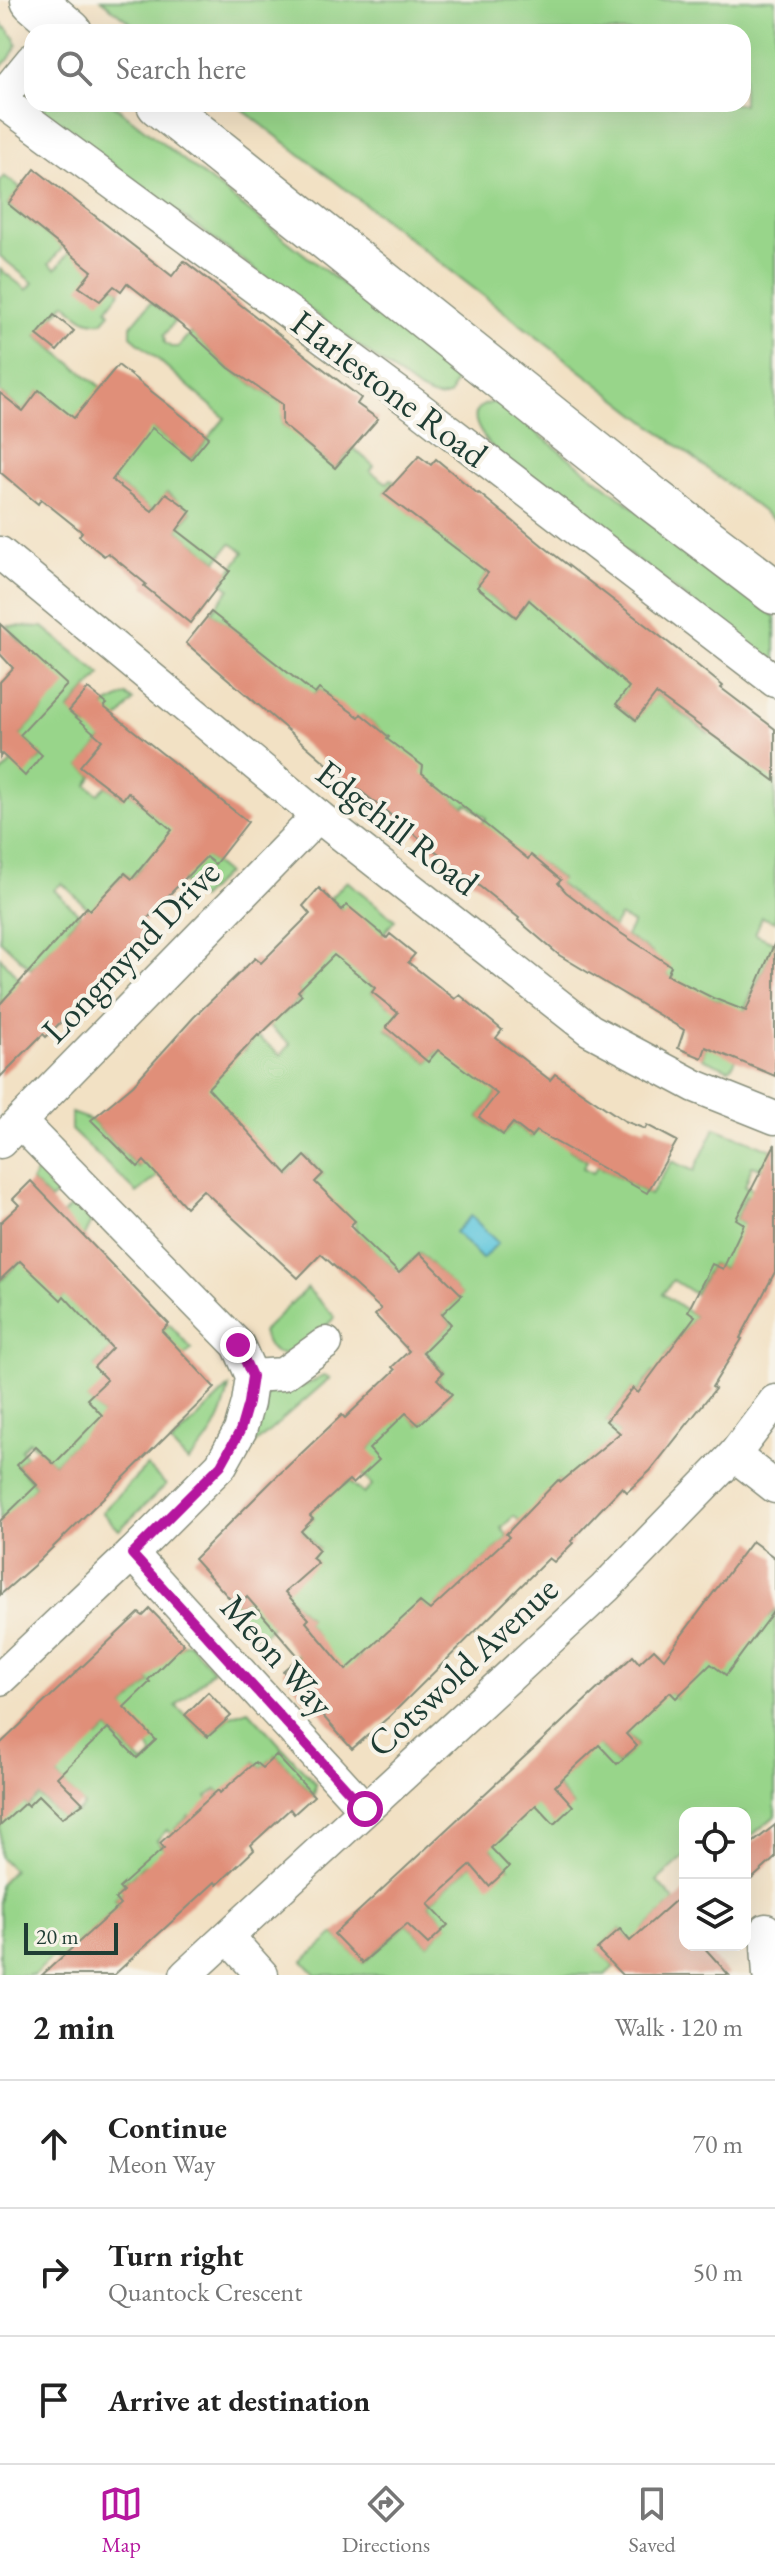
<!DOCTYPE html>
<meta charset="utf-8">
<style>
:root{--surface:#fff;--page:#f2f2f2;--text:#222;--muted:#767676;--line:#e0e0e0;--accent:#b5179e}
body{margin:0;font-family:"EB Garamond",serif;background:var(--page);color:var(--text)}
.controls{position:absolute;right:24px;bottom:24px;display:grid;overflow:hidden;border-radius:16px;box-shadow:0 8px 32px #0002}
.controls button{width:72px;height:72px;display:grid;place-items:center;padding:0;border:0;border-bottom:2px solid var(--line);background:var(--surface);color:var(--text);font:40px sans-serif}
.scale{position:absolute;left:24px;bottom:20px;width:94px;box-sizing:border-box;padding-left:8px;border:4px solid #1f3d34;border-top:0;font-size:22px;line-height:28px;white-space:nowrap;color:#1f3d34;-webkit-text-stroke:6px #f7f3e8;paint-order:stroke}
.stop{position:absolute;width:24px;height:24px;margin:-18px;border:6px solid #b5179e;border-radius:50%;background:#fff}
.stop.end{background:#b5179e;border-color:#fff;box-shadow:0 2px 8px #0008}
.list{margin:0;padding:0;list-style:none}
h2{display:flex;justify-content:space-between;align-items:center;height:104px;margin:0;padding:0 32px;font-size:34px}
h2 small{font-size:26px;font-weight:400;color:var(--muted)}
.list li{display:grid;grid-template-columns:52px 1fr auto;gap:24px;align-items:center;box-sizing:border-box;height:128px;padding:0 32px;border-top:2px solid var(--line)}
.list b{display:block;font-size:30px;white-space:nowrap}
.list p{margin:0;font-size:26px;white-space:nowrap;color:var(--muted)}
.list em{font-size:26px;font-style:normal;color:var(--muted)}
.icon{flex:none;width:44px;height:44px;fill:none;stroke:currentColor;stroke-width:2;stroke-linecap:round;stroke-linejoin:round}
.map{position:relative;flex:none;width:775px;height:1975px;overflow:hidden}
.search{position:absolute;background:var(--surface);box-shadow:0 8px 32px #0002;left:24px;right:24px;top:24px;height:88px;display:flex;align-items:center;gap:20px;box-sizing:border-box;padding:0 28px;border-radius:24px;color:var(--muted);font-size:30px}
.sheet{height:488px;background:var(--surface)}
nav{display:flex;justify-content:space-around;align-items:center;box-sizing:border-box;height:112px;border-top:2px solid var(--line);background:var(--surface);font-size:22px;color:var(--muted)}
nav a{display:grid;justify-items:center;gap:4px}
nav .on{color:var(--accent)}
.map>svg:first-child{display:block}
.green{fill:#98d58a;stroke:#5c895f;stroke-width:2}
.water{fill:#60c7dd;stroke:#408288;stroke-width:2}
.building{fill:#e08f79}
.lines{fill:none;stroke-linecap:round;stroke-linejoin:round}
.minor-casing{stroke:#888f7c;stroke-width:35}
.primary-casing{stroke:#888f7c;stroke-width:47}
.minor{stroke:#fff;stroke-width:32}
.primary{stroke:#fff;stroke-width:44}
.route{stroke:#b5179e;stroke-width:10}
.labels{text-anchor:middle;stroke-width:8;stroke-linejoin:round;paint-order:stroke}
.street-label{font-size:36px;fill:#1f3d34;stroke:#f7f3e8}
</style>
<div class="map">
<svg width="775" height="1975" viewBox="0 0 775 1975">
<rect width="100%" height="100%" fill="#f7f3e8"/>
<filter id="ink" filterUnits="userSpaceOnUse"><feTurbulence type="fractalNoise" baseFrequency=".0125" numOctaves="2"/><feDisplacementMap in="SourceGraphic" scale="16" xChannelSelector="R" yChannelSelector="G"/><feConvolveMatrix kernelMatrix="1 2 1 2 8 2 1 2 1" color-interpolation-filters="sRGB"/></filter>
<filter id="wash" filterUnits="userSpaceOnUse"><feTurbulence type="fractalNoise" baseFrequency=".006" numOctaves="4" result="noise"/><feDisplacementMap in="SourceGraphic" scale="32" xChannelSelector="R" yChannelSelector="G"/><feGaussianBlur stdDeviation="1.8" result="paint"/><feColorMatrix in="noise" values="0 0 0 0 0 0 0 0 0 0 0 0 0 0 0 0 0 1.4 0 .05"/><feComposite in="paint" operator="in"/></filter>
<g filter="url(#wash)">
<rect width="100%" height="100%" fill="#f2e1c4"/>
<!-- green -->
<g class="green">
<path d="M 101,0 L 775,0 L 775,521 L 235,104 L 743,104 L 743,32 L 142,32 Z"/>
<path d="M 0,22 L 15,38 L 17,45 L 9,59 L 0,67 Z"/>
<path d="M 36,104 L 112,104 L 451,369 L 456,379 L 450,395 C 438,401 430,395 419,390 L 48,117 Z"/>
<path d="M 4,176 L 21,188 L 8,204 L 63,247 L 49,264 L 56,269 L 70,251 L 121,291 L 107,309 L 110,313 L 102,322 C 85,324 77,313 65,303 L 37,336 L 191,459 L 225,418 L 131,336 L 131,326 L 151,302 L 175,321 L 164,335 L 165,343 L 171,347 L 178,347 L 190,333 L 194,335 L 229,368 L 288,408 L 282,416 L 282,424 L 290,430 L 314,428 L 304,442 L 335,468 L 353,448 L 374,466 L 370,471 L 387,483 L 391,479 L 395,482 L 385,493 L 479,566 L 493,549 L 502,555 L 477,587 L 515,617 L 542,584 L 595,653 L 593,657 L 615,676 L 623,668 L 632,684 L 616,704 L 635,720 L 656,694 L 709,734 L 733,704 L 775,781 L 775,922 L 762,917 L 755,934 L 775,943 L 775,954 L 771,953 C 761,976 747,999 740,1023 C 735,1037 743,1061 728,1069 L 702,1058 L 721,1001 L 695,992 L 667,975 L 652,953 L 626,936 L 633,923 L 620,916 L 613,928 L 558,883 L 561,879 L 531,856 L 527,860 L 482,823 L 486,818 L 467,804 L 464,807 L 383,745 L 388,737 L 362,715 L 357,720 L 319,689 L 314,695 L 211,612 L 230,589 L 222,582 L 244,552 L 231,543 L 217,561 L 177,530 L 191,512 L 167,493 L 152,511 L 112,480 L 38,431 L 59,406 L 39,391 L 19,416 L 20,409 L 0,393 L 0,269 L 27,290 L 33,283 L 0,256 L 0,181 Z"/>
<path d="M 497,402 L 775,617 L 775,666 L 496,452 C 481,435 458,406 497,402 Z"/>
<path d="M 7,626 L 43,627 L 101,674 L 69,710 L 87,727 L 107,704 L 126,695 L 133,701 L 81,766 L 93,776 L 87,785 L 98,794 L 106,786 L 122,798 L 128,792 L 226,873 L 200,899 L 164,863 L 146,862 L 132,879 L 124,873 L 112,887 L 96,916 L 62,883 L 54,890 L 80,915 L 68,928 L 82,941 L 54,945 L 31,969 L 0,940 L 0,775 L 11,763 L 34,764 L 42,756 L 20,735 L 44,709 L 24,646 Z"/>
<path d="M 347,881 L 395,920 L 353,969 L 375,988 L 372,992 L 389,1006 L 405,1005 L 386,1028 L 428,1062 L 455,1031 L 504,1084 L 479,1117 L 503,1135 L 513,1123 L 531,1137 L 545,1118 L 574,1138 L 568,1149 L 587,1161 L 583,1168 L 593,1173 L 598,1166 L 650,1195 L 672,1161 L 694,1171 L 715,1128 L 775,1151 L 767,1170 L 752,1166 L 745,1186 L 760,1191 L 754,1199 L 746,1196 L 736,1219 L 748,1227 L 723,1269 L 712,1264 L 695,1294 L 673,1280 L 663,1294 L 695,1316 L 665,1356 L 665,1380 L 653,1372 L 638,1392 L 633,1389 L 606,1421 L 622,1435 L 562,1483 L 558,1480 L 525,1526 L 514,1516 L 501,1528 L 509,1537 L 430,1611 L 420,1602 L 371,1667 L 360,1656 L 318,1710 L 307,1702 L 322,1687 L 297,1659 L 296,1654 L 317,1636 L 306,1622 L 309,1618 L 289,1597 L 277,1622 L 259,1639 L 226,1602 L 231,1598 L 239,1605 L 257,1588 L 317,1563 L 312,1557 L 319,1549 L 301,1530 L 313,1519 L 307,1513 L 349,1481 L 364,1494 L 372,1485 L 360,1472 L 369,1449 L 405,1411 L 419,1425 L 451,1394 L 437,1379 L 443,1372 L 424,1349 L 451,1324 L 442,1314 L 461,1295 L 420,1253 L 402,1270 L 395,1270 L 357,1233 L 355,1221 L 287,1210 L 323,1174 L 306,1156 L 284,1176 L 205,1091 L 234,1044 L 244,1051 L 256,1036 L 281,1055 L 290,1044 L 261,1019 L 275,1007 L 283,1014 L 302,996 L 298,991 L 342,910 L 330,898 Z"/>
<path d="M 0,957 L 22,982 L 0,1004 Z"/>
<path d="M 71,1113 L 91,1120 L 138,1167 L 152,1152 L 161,1174 L 137,1193 L 71,1130 Z"/>
<path d="M 39,1168 L 92,1220 L 83,1238 L 61,1299 L 75,1285 L 111,1328 L 101,1338 L 112,1348 L 94,1367 L 149,1343 L 169,1324 L 192,1349 L 180,1360 L 88,1399 L 104,1417 L 87,1451 L 77,1441 L 54,1464 L 29,1441 L 21,1450 L 27,1456 L 17,1465 L 36,1486 L 0,1525 L 0,1282 L 71,1206 L 58,1193 L 50,1200 L 31,1181 Z"/>
<path d="M 307,1288 L 335,1317 C 323,1329 288,1369 271,1349 C 267,1345 264,1337 262,1332 Z"/>
<path d="M 323,1376 L 330,1378 L 248,1450 L 259,1427 L 267,1394 C 276,1389 283,1391 293,1389 C 304,1387 313,1382 323,1376 Z"/>
<path d="M 229,1387 C 223,1419 211,1439 188,1462 L 171,1444 Z"/>
<path d="M 147,1466 L 166,1485 L 119,1530 L 102,1512 Z"/>
<path d="M 775,1610 L 775,1816 L 745,1841 L 745,1813 L 685,1813 L 685,1856 L 657,1881 L 675,1901 L 643,1930 L 639,1951 L 620,1929 L 598,1949 L 614,1967 L 605,1975 L 316,1975 L 303,1961 L 334,1934 L 363,1963 L 407,1924 L 428,1944 L 447,1925 L 428,1904 L 471,1865 L 509,1867 L 490,1847 L 535,1804 L 573,1806 L 555,1785 L 598,1744 L 617,1764 L 637,1745 L 618,1725 L 670,1692 L 676,1698 L 684,1668 L 768,1618 Z"/>
<path d="M 189,1643 L 213,1670 L 176,1706 L 208,1737 L 231,1716 L 248,1710 L 316,1784 L 314,1796 L 276,1755 L 262,1768 L 255,1762 L 228,1801 L 217,1789 L 207,1797 L 219,1811 L 201,1828 L 189,1816 L 175,1829 L 182,1845 L 167,1830 L 157,1840 L 168,1852 L 142,1867 L 120,1887 L 123,1892 L 115,1899 L 120,1905 L 59,1961 L 53,1956 L 34,1975 L 0,1975 L 0,1884 L 13,1870 L 0,1857 L 0,1826 L 18,1796 L 28,1806 L 39,1796 L 62,1817 L 73,1810 L 77,1813 L 84,1805 L 57,1777 L 87,1727 L 98,1738 L 108,1728 L 143,1764 L 153,1755 L 124,1707 L 150,1682 L 144,1676 L 184,1644 Z"/>
</g>
<!-- water -->
<path class="water" d="M 471,1216 L 498,1243 L 482,1259 L 455,1232 Z"/>
<g id="blocks">
<!-- building -->
<g class="building">
<path d="M 35,169 L 172,276 L 184,261 L 361,398 L 357,404 L 378,419 L 335,468 L 282,424 L 282,404 L 229,368 L 190,332 L 127,283 L 121,291 L 114,286 L 100,301 L 79,287 L 92,271 L 8,204 Z"/>
<path d="M 54,315 L 74,331 L 57,351 L 37,335 Z"/>
<path d="M 118,365 L 209,437 L 191,459 L 152,428 L 112,480 L 152,511 L 166,493 L 179,502 L 191,511 L 177,530 L 230,571 L 190,623 L 144,586 L 146,584 L 108,553 L 104,556 L 79,536 L 82,532 L 41,499 L 38,504 L 0,472 L 0,393 L 23,411 L 39,390 L 74,418 Z"/>
<path d="M 419,456 L 431,465 L 436,459 L 478,494 L 479,493 L 543,546 L 691,660 L 723,686 L 721,688 L 775,729 L 775,781 L 656,694 L 636,720 L 616,704 L 629,687 L 529,600 L 516,617 L 477,587 L 488,573 L 384,494 Z"/>
<path d="M 211,612 L 315,694 L 319,689 L 359,717 L 361,714 L 389,737 L 387,739 L 423,766 L 422,773 L 528,859 L 531,855 L 561,880 L 558,883 L 566,892 L 613,928 L 671,966 L 667,975 L 713,998 L 746,1011 L 775,942 L 775,1076 L 706,1047 L 702,1058 L 678,1048 L 684,1030 L 559,955 L 518,920 L 519,918 L 332,768 L 186,643 Z"/>
<path d="M 0,624 L 67,685 L 20,735 L 42,755 L 25,776 L 2,754 L 0,757 L 0,682 L 13,668 L 0,654 Z"/>
<path d="M 88,689 L 107,704 L 104,707 L 248,822 L 215,864 L 206,857 L 167,897 L 142,925 L 150,932 L 127,955 L 46,1037 L 43,1034 L 0,1077 L 0,1004 L 87,907 L 90,910 L 125,873 L 132,879 L 172,830 L 128,792 L 123,799 L 80,766 L 102,740 L 69,711 Z"/>
<path d="M 319,888 L 342,910 L 347,905 L 387,938 L 390,934 L 415,954 L 408,962 L 455,999 L 460,995 L 502,1030 L 496,1038 L 550,1080 L 555,1074 L 625,1121 L 645,1129 L 647,1125 L 677,1141 L 647,1193 L 536,1131 L 531,1137 L 513,1123 L 503,1135 L 479,1117 L 497,1094 L 438,1050 L 428,1062 L 386,1027 L 398,1013 L 372,992 L 375,988 L 334,955 L 298,991 L 302,995 L 259,1036 L 258,1035 L 208,1088 L 287,1174 L 305,1156 L 323,1174 L 315,1182 L 355,1221 L 350,1226 L 399,1273 L 420,1253 L 462,1295 L 442,1314 L 451,1324 L 423,1352 L 443,1373 L 437,1379 L 452,1394 L 419,1425 L 406,1413 L 369,1449 L 379,1460 L 353,1484 L 349,1480 L 310,1516 L 313,1519 L 301,1531 L 319,1550 L 312,1558 L 318,1563 L 285,1592 L 309,1619 L 306,1622 L 346,1670 L 420,1602 L 430,1610 L 509,1537 L 506,1534 L 558,1480 L 561,1482 L 620,1433 L 606,1421 L 633,1388 L 638,1393 L 695,1316 L 688,1311 L 712,1264 L 723,1269 L 744,1224 L 736,1219 L 775,1144 L 775,1272 L 740,1338 L 742,1339 L 712,1387 L 715,1389 L 650,1471 L 627,1492 L 622,1487 L 571,1541 L 573,1543 L 554,1562 L 549,1558 L 391,1715 L 352,1749 L 309,1700 L 307,1702 L 283,1671 L 299,1657 L 247,1597 L 239,1605 L 230,1599 L 194,1559 L 272,1481 L 342,1415 L 345,1418 L 395,1370 L 392,1367 L 409,1351 L 375,1315 L 381,1309 L 321,1254 L 298,1278 L 203,1190 L 186,1207 L 144,1161 L 138,1167 L 91,1120 L 133,1085 L 194,1017 L 255,958 L 261,963 L 310,914 L 303,906 Z"/>
<path d="M 31,1181 L 169,1324 L 162,1331 L 215,1388 L 39,1561 L 0,1595 L 0,1521 L 37,1485 L 17,1465 L 36,1447 L 54,1464 L 102,1415 L 87,1399 L 107,1380 L 94,1367 L 112,1348 L 64,1296 L 61,1300 L 20,1261 L 0,1280 L 0,1223 L 19,1205 L 13,1199 Z"/>
<path d="M 752,1541 L 775,1558 L 775,1609 L 726,1675 L 711,1664 L 676,1698 L 670,1692 L 626,1734 L 637,1746 L 617,1764 L 599,1745 L 577,1765 L 555,1786 L 573,1806 L 554,1824 L 536,1805 L 491,1848 L 509,1867 L 499,1877 L 489,1886 L 471,1865 L 428,1904 L 448,1925 L 428,1944 L 407,1924 L 362,1963 L 334,1934 L 633,1656 L 639,1663 L 654,1649 L 664,1659 Z"/>
<path d="M 150,1609 L 184,1644 L 148,1680 L 150,1682 L 124,1707 L 156,1740 L 137,1758 L 108,1728 L 57,1777 L 83,1803 L 62,1818 L 39,1795 L 28,1806 L 25,1803 L 0,1826 L 0,1744 L 139,1613 L 143,1616 Z"/>
<path d="M 208,1692 L 231,1716 L 208,1737 L 185,1715 Z"/>
<path d="M 276,1755 L 314,1796 L 294,1814 L 290,1809 L 251,1845 L 254,1850 L 217,1885 L 215,1882 L 114,1975 L 42,1975 L 120,1905 L 115,1899 L 123,1892 L 119,1888 L 164,1848 L 160,1843 L 218,1790 L 220,1793 L 255,1762 L 262,1768 Z"/>
<path d="M 775,1825 L 775,1858 L 745,1885 L 745,1849 Z"/>
<path d="M 685,1892 L 685,1945 L 702,1945 L 729,1975 L 622,1975 L 597,1949 L 620,1929 L 630,1941 Z"/>
</g>
</g>
</g>
<g filter="url(#ink)">
<use href="#blocks" fill-opacity="0" stroke="#888f7c" stroke-width="2"/>
<g class="lines">
<defs>
<g id="minor">
<path d="M 0,99 L 32,60"/>
<path d="M 0,100 L 416,406 L 775,681"/>
<path d="M 0,553 L 318,816 L 590,1030 L 695,1086 L 775,1118"/>
<path d="M 0,1142 L 318,816"/>
<path d="M 252,1376 L 283,1374 L 326,1343"/>
<path d="M 734,1455 L 775,1487"/>
<path d="M 132,1554 L 365,1809"/>
<path d="M 0,1679 L 132,1554 L 221,1465 L 240,1431 L 248,1403 L 252,1376 L 238,1345 L 20,1122"/>
<path d="M 766,1930 L 769,1975"/>
<path d="M 228,1937 L 262,1975"/>
<path d="M 186,1975 L 605,1588 L 734,1455 L 775,1401"/>
</g>
<g id="primary">
<path d="M 33,0 L 70,32"/>
<path d="M 159,104 L 654,500 L 775,592"/>
</g>
</defs>
<!-- minor casing -->
<use href="#minor" class="minor-casing"/>
<!-- primary casing -->
<use href="#primary" class="primary-casing"/>
<!-- minor -->
<use href="#minor" class="minor"/>
<!-- primary -->
<use href="#primary" class="primary"/>
</g>
</g>
<g class="lines" filter="url(#ink)">
<!-- route -->
<path class="route" d="M 238,1345 L 252,1376 L 248,1403 L 240,1431 L 221,1465 L 132,1554 L 365,1809"/>
</g>
<g class="labels">
<!-- street labels -->
<g class="street-label">
<text transform="translate(390 388) rotate(37)" y="13">Harlestone Road</text>
<text transform="translate(398 827) rotate(38)" y="13">Edgehill Road</text>
<text transform="translate(130 951) rotate(-46)" y="13">Longmynd Drive</text>
<text transform="translate(278 1655) rotate(48)" y="13">Meon Way</text>
<text transform="translate(462 1666) rotate(-43)" y="13">Cotswold Avenue</text>
</g>
</g>
</svg>
<div class="controls">
<button><svg class="icon" aria-label="locate" viewBox="0 0 24 24"><circle cx="12" cy="12" r="6"/><path d="M12 2v4M12 18v4M2 12h4M18 12h4"/></svg></button>
<button><svg class="icon" aria-label="layers" viewBox="0 0 24 24"><path d="M12 4l9 5-9 5-9-5zM3 14l9 5 9-5"/></svg></button>
</div>
<div class="scale">20 m</div>
<div class="stop" style="left:365px;top:1809px"></div>
<div class="stop end" style="left:238px;top:1345px"></div>
<div class="search"><svg class="icon" aria-label="search" viewBox="0 0 24 24"><circle cx="10" cy="10" r="6"/><path d="M15 15l6 6"/></svg>Search here</div>
</div>
<section class="sheet">
<h2>2 min<small>Walk · 120 m</small></h2>
<ul class="list">
<li><svg class="icon" aria-label="ahead" viewBox="0 0 24 24"><path d="M12 20V5M6 11l6-6 6 6"/></svg><div><b>Continue</b><p>Meon Way</p></div><em>70 m</em></li>
<li><svg class="icon" aria-label="right" viewBox="0 0 24 24"><path d="M7 20v-9h11M14 6l5 5-5 5"/></svg><div><b>Turn right</b><p>Quantock Crescent</p></div><em>50 m</em></li>
<li><svg class="icon" aria-label="arrive" viewBox="0 0 24 24"><path d="M6 21V4h12l-3 4 3 4H6"/></svg><div><b>Arrive at destination</b></div></li>
</ul>
</section>
<nav>
<a class="on"><svg class="icon" aria-label="map" viewBox="0 0 24 24"><path d="M3 6l6-2 6 2 6-2v14l-6 2-6-2-6 2zM9 4v14M15 6v14"/></svg>Map</a>
<a><svg class="icon" aria-label="directions" viewBox="0 0 24 24"><path d="M12 3l9 9-9 9-9-9zM9 14v-3h6M13 9l2 2-2 2"/></svg>Directions</a>
<a><svg class="icon" aria-label="saved" viewBox="0 0 24 24"><path d="M7 4h10v16l-5-4-5 4z"/></svg>Saved</a>
</nav>
